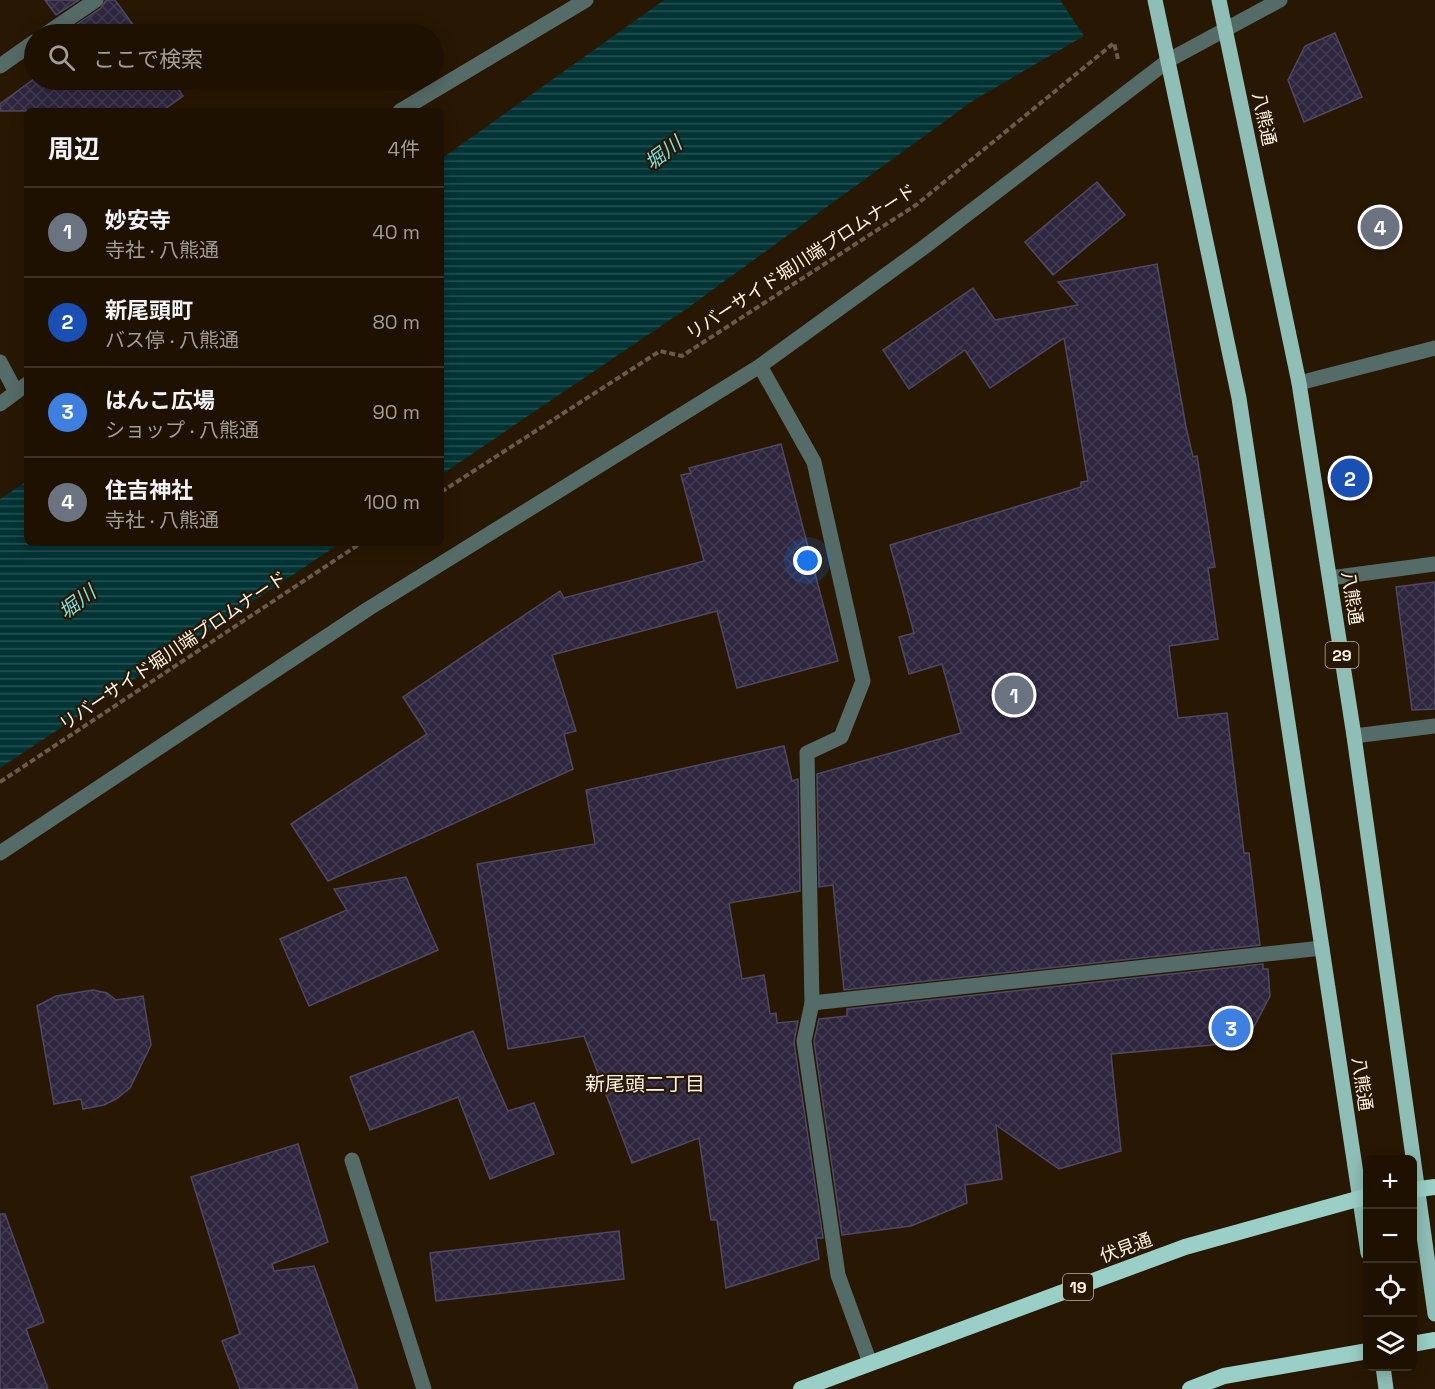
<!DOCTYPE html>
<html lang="ja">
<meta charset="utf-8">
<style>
:root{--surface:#1e1102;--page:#261a0c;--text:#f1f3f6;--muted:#a19d99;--line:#3c3124;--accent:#8c9099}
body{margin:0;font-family:"Space Grotesk","Noto Sans JP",sans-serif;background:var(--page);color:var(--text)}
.controls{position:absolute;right:18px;bottom:18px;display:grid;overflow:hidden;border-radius:9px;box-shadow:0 3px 15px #0003}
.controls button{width:54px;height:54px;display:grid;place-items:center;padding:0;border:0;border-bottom:2px solid var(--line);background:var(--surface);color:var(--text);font:30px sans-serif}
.you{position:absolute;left:808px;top:561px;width:21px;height:21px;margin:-15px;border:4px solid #fff;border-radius:50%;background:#1a73e8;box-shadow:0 0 0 9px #1a73e833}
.badge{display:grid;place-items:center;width:39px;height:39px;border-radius:50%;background:var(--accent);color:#fff;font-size:20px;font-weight:700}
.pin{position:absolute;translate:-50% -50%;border:3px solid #fff;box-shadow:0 2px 6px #0006}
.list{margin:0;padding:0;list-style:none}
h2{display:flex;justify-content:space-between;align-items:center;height:78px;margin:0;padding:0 24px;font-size:26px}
h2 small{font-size:20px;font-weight:400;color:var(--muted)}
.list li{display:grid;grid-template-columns:39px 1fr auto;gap:18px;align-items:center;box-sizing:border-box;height:90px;padding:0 24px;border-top:2px solid var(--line)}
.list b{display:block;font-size:22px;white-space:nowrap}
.list p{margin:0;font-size:20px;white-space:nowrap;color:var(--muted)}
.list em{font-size:20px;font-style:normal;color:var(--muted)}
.icon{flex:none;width:33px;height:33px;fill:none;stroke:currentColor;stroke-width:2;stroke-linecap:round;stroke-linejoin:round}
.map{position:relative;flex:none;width:1435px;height:1389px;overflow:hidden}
.search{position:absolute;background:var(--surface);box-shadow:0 3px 15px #0003;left:24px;top:24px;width:420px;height:66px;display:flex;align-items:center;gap:15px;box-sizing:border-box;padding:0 21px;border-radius:33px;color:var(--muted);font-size:22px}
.panel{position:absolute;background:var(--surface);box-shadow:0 3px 15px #0003;left:24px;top:108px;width:420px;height:438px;border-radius:9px}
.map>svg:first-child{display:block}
.water{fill:url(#water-rules)}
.building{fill:url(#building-cross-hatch);stroke:#4f4862;stroke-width:1.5}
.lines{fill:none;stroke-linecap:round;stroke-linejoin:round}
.path{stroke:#6a5b48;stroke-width:4;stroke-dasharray:6 3;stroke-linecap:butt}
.service{stroke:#556b67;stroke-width:15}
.minor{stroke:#556b67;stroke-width:15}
.tertiary{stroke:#556b67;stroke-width:15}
.primary{stroke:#8ebeb6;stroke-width:15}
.trunk{stroke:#99cfc6;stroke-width:16}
.labels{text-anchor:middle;stroke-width:4.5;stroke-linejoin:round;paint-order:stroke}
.shield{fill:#281702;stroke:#beb1a2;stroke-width:1.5}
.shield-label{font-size:16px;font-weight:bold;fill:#fff3e6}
.street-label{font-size:18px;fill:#fff3e6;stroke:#281702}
.water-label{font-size:20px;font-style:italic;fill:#7ddde2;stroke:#281702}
.neighbourhood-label{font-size:20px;fill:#fff3e6;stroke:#281702}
</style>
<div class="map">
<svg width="1435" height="1389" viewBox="0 0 1435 1389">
<defs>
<pattern id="water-rules" width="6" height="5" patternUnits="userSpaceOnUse" patternTransform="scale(1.5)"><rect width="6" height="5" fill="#023436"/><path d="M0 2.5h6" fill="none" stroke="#285253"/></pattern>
<pattern id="building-cross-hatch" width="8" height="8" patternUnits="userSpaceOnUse" patternTransform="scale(1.5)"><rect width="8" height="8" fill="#2d263e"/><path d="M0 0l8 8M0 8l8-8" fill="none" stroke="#423b51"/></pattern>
</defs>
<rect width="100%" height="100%" fill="#281702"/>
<!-- water -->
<g class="water">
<path d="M 664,0 L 1060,0 L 1084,36 L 974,100 L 689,307 L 441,475 L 441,159 Z"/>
<path d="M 27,481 L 27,543 L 341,543 L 0,768 L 0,499 Z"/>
</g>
<!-- building -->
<g class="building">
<path d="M 45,0 L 79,0 L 56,15 Z"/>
<path d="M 106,0 L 115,0 L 140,34 L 69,34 L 67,31 L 101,8 Z"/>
<path d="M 1335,33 L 1362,97 L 1304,122 L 1288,80 L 1305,46 Z"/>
<path d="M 34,79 L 172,80 L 183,96 L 162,111 L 0,111 L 0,104 Z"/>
<path d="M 1097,182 L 1125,215 L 1053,275 L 1025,242 Z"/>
<path d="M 1157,264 L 1186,427 L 1193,457 L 1197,456 L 1215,567 L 1208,568 L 1218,639 L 1169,646 L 1178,718 L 1227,713 L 1244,853 L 1249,853 L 1260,945 L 844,990 L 833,885 L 819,887 L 817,774 L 961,733 L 942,664 L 909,674 L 899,637 L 914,633 L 890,545 L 1081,487 L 1081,482 L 1088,481 L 1064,338 L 990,388 L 965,350 L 909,389 L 883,350 L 973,288 L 995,320 L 1078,305 L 1058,282 Z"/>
<path d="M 781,444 L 838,661 L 737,688 L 717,611 L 552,655 L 576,731 L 564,734 L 573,769 L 328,881 L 291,824 L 427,734 L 403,697 L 560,591 L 564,598 L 704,561 L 681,475 L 691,473 L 689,468 Z"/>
<path d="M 1435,582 L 1435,709 L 1412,710 L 1396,587 Z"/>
<path d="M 784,746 L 792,781 L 798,779 L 800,891 L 729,903 L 742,979 L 764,975 L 770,1014 L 776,1013 L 777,1023 L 798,1021 L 794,1042 L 823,1238 L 816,1238 L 819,1259 L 726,1288 L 717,1220 L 711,1220 L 699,1138 L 632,1163 L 584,1036 L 508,1049 L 477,864 L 595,844 L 586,790 Z"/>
<path d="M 406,877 L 438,950 L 309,1006 L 280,939 L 347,910 L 334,889 Z"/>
<path d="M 1263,964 L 1263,969 L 1268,969 L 1270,996 L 1246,1042 L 1111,1054 L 1121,1151 L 1059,1169 L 996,1125 L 1002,1179 L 965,1185 L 967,1203 L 911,1226 L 842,1235 L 814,1041 L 819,1019 L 847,1016 L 847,1009 Z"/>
<path d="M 93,990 L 107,993 L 116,1000 L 143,996 L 151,1045 L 130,1088 L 116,1099 L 104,1105 L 83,1109 L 81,1099 L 54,1104 L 37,1006 L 56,996 Z"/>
<path d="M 473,1031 L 508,1111 L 534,1103 L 554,1154 L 490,1179 L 458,1097 L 370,1130 L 350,1077 Z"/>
<path d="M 298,1144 L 328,1242 L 272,1264 L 274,1271 L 314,1266 L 358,1389 L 240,1389 L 222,1341 L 240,1334 L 191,1177 Z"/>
<path d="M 0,1214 L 5,1214 L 44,1322 L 26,1329 L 48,1389 L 0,1389 Z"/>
<path d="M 619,1231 L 624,1279 L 436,1301 L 430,1253 Z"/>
</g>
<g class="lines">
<!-- path -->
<g class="path">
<path d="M 441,492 L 660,351 L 682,356 L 916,205 L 1114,43 L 1118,59"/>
<path d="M 0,782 L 361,543"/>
</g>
<!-- service -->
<g class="service">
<path d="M 760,366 L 814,462 L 863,681 L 841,737 L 807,753 L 812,1003"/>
<path d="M 352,1160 L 424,1389"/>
</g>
<!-- minor -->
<g class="minor">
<path d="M 46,34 L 96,0"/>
<path d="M 0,66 L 34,42"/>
<path d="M 0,362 L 16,392"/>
<path d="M 1299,383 L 1435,348"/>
<path d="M 1330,578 L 1435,564"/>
<path d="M 1354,736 L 1435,726"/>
<path d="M 870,1363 L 838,1275 L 804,1041 L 812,1003 L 1322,948"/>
</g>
<!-- tertiary -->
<g class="tertiary">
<path d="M 400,111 L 586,0"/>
<path d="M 0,404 L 27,384"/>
<path d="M 0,853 L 368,609 L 760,366 L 923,248 L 1169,60 L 1280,0"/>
</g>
<!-- primary -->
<g class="primary">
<path d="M 1155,0 L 1239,398 L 1368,1253"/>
<path d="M 1219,0 L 1299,383 L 1354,736 L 1435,1314"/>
<path d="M 1383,1366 L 1386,1389"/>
</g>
<!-- trunk -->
<g class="trunk">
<path d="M 1412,1190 L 1435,1187"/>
<path d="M 1412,1344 L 1435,1340"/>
<path d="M 801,1389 L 1185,1247 L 1368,1196"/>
<path d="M 1190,1389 L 1224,1376 L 1368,1351"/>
</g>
</g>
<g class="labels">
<!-- shield labels -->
<g class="shield">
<rect x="1325.5" y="642" width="33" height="26" rx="4.5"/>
<rect x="1063" y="1274" width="30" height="26" rx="4.5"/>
</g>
<g class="shield-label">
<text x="1342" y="661">29</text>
<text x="1078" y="1293">19</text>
</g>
<!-- street labels -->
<g class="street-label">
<text transform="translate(1264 119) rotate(78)" y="6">八熊通</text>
<text transform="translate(801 262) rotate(-33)" y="6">リバーサイド堀川端プロムナード</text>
<text transform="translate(1352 598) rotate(81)" y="6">八熊通</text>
<text transform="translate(173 651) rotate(-34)" y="6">リバーサイド堀川端プロムナード</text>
<text transform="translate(1362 1084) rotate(82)" y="6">八熊通</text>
<text transform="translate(1126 1248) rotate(-20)" y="6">伏見通</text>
</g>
<!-- water labels -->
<g class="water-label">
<text transform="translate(663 153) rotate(-37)" y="7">堀川</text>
<text transform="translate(77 602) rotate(-37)" y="7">堀川</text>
</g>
<!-- neighbourhood labels -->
<g class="neighbourhood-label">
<text x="645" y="1091">新尾頭二丁目</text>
</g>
</g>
</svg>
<div class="controls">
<button>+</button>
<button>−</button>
<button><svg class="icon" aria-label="locate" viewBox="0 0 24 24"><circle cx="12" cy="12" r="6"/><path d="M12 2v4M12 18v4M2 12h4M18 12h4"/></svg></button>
<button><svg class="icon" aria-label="layers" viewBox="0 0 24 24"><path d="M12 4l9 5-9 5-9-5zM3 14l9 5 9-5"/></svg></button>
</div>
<div class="you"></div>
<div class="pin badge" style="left:1014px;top:695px;background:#6b7280">1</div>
<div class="pin badge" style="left:1350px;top:478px;background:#1a4fb4">2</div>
<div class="pin badge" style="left:1231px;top:1028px;background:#3f7fe0">3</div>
<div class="pin badge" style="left:1380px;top:227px;background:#6b7280">4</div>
<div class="search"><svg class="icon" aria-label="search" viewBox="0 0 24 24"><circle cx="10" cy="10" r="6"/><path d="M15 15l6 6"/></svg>ここで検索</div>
<section class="panel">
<h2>周辺<small>4件</small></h2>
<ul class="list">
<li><span class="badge" style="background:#6b7280">1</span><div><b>妙安寺</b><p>寺社 · 八熊通</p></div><em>40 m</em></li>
<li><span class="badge" style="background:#1a4fb4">2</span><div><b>新尾頭町</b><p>バス停 · 八熊通</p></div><em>80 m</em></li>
<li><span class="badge" style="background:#3f7fe0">3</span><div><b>はんこ広場</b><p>ショップ · 八熊通</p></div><em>90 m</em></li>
<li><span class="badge" style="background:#6b7280">4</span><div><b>住吉神社</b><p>寺社 · 八熊通</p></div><em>100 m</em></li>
</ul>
</section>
</div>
